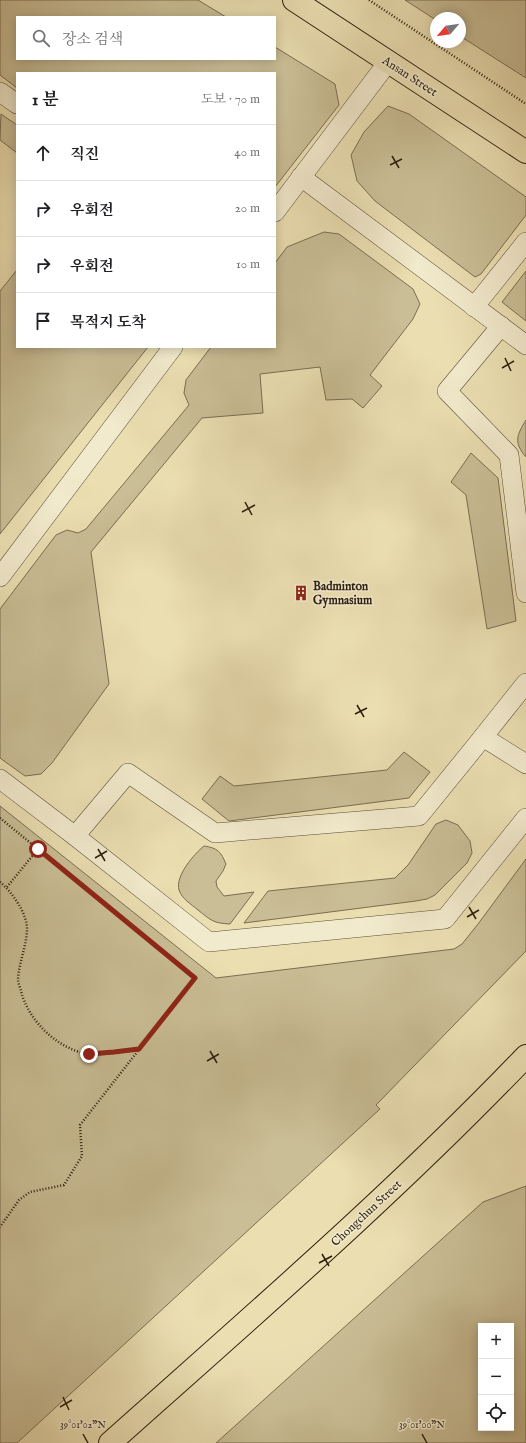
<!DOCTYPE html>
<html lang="ko">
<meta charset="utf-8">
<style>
:root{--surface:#fff;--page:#f6f6f6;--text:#202124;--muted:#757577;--line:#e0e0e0}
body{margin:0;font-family:"IM FELL English","Noto Serif KR",serif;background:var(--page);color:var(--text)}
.controls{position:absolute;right:12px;bottom:12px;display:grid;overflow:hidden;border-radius:0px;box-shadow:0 2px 10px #0003}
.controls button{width:36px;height:36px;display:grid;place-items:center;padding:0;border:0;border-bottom:1px solid var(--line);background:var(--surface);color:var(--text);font:20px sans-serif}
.compass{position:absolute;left:430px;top:12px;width:36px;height:36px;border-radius:50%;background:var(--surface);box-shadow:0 2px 10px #0003;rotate:241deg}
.stop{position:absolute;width:12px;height:12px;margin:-9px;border:3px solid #8f2418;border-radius:50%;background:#fff}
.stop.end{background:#8f2418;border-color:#fff;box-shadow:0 1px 4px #0008}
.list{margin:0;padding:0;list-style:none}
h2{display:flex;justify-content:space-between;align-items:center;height:52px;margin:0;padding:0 16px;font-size:17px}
h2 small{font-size:13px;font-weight:400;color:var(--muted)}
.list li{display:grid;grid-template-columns:26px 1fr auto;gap:12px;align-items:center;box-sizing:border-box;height:56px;padding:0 16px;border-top:1px solid var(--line)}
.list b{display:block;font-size:15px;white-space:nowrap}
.list em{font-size:13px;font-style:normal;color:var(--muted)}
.icon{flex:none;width:22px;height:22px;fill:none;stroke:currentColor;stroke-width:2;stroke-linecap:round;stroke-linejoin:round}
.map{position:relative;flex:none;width:526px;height:1443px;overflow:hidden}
.search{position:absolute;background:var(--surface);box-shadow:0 2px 10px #0003;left:16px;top:16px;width:260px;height:44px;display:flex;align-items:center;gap:10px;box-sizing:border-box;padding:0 14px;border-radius:0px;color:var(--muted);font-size:15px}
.panel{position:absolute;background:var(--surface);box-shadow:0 2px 10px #0003;left:16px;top:72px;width:260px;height:276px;border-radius:0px}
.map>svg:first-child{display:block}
.green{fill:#cabe96;stroke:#7a6e53;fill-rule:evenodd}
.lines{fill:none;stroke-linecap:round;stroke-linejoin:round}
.lane-casing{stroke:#5b4f38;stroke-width:20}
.primary-casing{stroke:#2b1f10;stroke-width:24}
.path{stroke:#2b1f10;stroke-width:2.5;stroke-dasharray:1 2;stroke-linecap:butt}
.lane{stroke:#f2eacd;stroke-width:19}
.primary{stroke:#ebdfb2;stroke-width:22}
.route{stroke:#8f2418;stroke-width:5}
.ticks{fill:none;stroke:#2b1f10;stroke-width:1.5}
.labels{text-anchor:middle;stroke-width:3;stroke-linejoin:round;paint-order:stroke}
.street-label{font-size:12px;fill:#2b1f10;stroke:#f2eacd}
.poi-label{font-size:12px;font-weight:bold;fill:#2b1f10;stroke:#f2eacd;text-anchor:start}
.ticks-label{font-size:10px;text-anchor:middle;fill:#2b1f10;stroke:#f2eacd;stroke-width:3;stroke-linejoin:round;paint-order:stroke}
</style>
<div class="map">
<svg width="526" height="1443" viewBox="0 0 526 1443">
<rect width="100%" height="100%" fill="#ebdfb2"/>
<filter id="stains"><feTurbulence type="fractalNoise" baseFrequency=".005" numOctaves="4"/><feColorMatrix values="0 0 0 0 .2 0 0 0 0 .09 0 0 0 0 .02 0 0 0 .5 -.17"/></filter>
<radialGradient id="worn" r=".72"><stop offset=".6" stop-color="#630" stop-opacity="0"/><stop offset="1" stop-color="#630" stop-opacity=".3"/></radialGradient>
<!-- green -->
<g class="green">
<path d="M 0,0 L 198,0 L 226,17 L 17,17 L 17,59 L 275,59 L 275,47 L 335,84 L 339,105 L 275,187 L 275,73 L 17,73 L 17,88 L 0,75 Z"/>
<path d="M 405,0 L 526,0 L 526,78 L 460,36 L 460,18 L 436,18 L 436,20 Z"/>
<path d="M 388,106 L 409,114 L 526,197 L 526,215 L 481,274 L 475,277 L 375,201 L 357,181 L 351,155 L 364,132 Z"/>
<path d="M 1,114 L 17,125 L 17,153 L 0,140 Z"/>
<path d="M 324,232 L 339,234 L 413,289 L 420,304 L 413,319 L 370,375 L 382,386 L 363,408 L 352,399 L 326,400 L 320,367 L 260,374 L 263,413 L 202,418 L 91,552 L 109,684 L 52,763 L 41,774 L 25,776 L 0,758 L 0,609 L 56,535 L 67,530 L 78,533 L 86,529 L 189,405 L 184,393 L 186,380 L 211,347 L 275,347 L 275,263 L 287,247 Z"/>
<path d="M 17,270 L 17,347 L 148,347 L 0,534 L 0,291 Z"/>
<path d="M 526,271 L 526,321 L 502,302 Z"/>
<path d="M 526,420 L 526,457 C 513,442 517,435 526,420 Z"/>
<path d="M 471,453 L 498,478 L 516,621 L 487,629 L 466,495 L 451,482 Z"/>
<path d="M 404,752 L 430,772 L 409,798 L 229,821 L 202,799 L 220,776 L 234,786 L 387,770 Z"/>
<path d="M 0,806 L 216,978 L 454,949 L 462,944 L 478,924 L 526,859 L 526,951 L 376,1105 L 380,1109 L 17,1443 L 0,1443 Z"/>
<path d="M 446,820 L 458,825 L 470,841 L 472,853 L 467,863 L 435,895 L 427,899 L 416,901 L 244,923 L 268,891 L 395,878 L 408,865 L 436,824 Z"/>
<path d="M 204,846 C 218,848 221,852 226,864 L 223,871 L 216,881 L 217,887 L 224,896 L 254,892 L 230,924 C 213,923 212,921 198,910 C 191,904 182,899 179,890 C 175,876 194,854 204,846 Z"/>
<path d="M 526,1186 L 526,1443 L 216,1443 L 483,1202 ZM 481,1326 L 511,1326 L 511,1428 L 481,1428 Z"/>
</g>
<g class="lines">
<defs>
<g id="lane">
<path d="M 0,92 L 17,104"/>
<path d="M 301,177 L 526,345"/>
<path d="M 275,212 L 388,62"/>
<path d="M 474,307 L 526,242"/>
<path d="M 501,326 L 447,391 L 509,455 L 526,593"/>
<path d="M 0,577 L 173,347"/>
<path d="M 483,737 L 526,683"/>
<path d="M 0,779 L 75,836 L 209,942 L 445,919 L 526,818"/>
<path d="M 75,836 L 128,773 L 215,833 L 419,816 L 483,737 L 526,764"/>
</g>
<g id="primary">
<path d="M 294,0 L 526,152"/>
<path d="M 110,1443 C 251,1317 395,1193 526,1056"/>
</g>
</defs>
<!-- lane casing -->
<use href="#lane" class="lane-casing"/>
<!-- primary casing -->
<use href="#primary" class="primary-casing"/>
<!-- path -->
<g class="path">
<path d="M 369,0 L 526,104"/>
<path d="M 0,818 L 195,978 L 80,1125 L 82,1156 L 64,1185 L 30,1192 L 19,1200 L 0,1227"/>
<path d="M 0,882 C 12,892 28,914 27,931 C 26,947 19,963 18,979 C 18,983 20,987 21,991 C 28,1020 57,1049 88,1054 C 101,1056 126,1051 139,1049"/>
<path d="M 7,887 L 38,849"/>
</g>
<!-- lane -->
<use href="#lane" class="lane"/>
<!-- primary -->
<use href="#primary" class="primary"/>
</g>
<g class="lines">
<!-- route -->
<path class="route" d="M 38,849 L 195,978 L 139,1049 L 114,1052 L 89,1054"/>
</g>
<!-- ticks -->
<path class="ticks" d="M 392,156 L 399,168M 390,165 L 402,159M 505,358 L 511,371M 502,368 L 514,361M 245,502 L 252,515M 242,512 L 255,505M 357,705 L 364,717M 355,714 L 367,708M 98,849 L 105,861M 95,858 L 107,851M 469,907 L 476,919M 467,917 L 479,910M 210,1051 L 217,1063M 207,1061 L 219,1054M 322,1254 L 329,1266M 319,1263 L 332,1256M 63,1397 L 69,1410M 60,1407 L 72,1400M 83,1434 L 88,1443M 422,1434 L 427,1443"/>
<!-- icons -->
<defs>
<symbol id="building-bare" viewBox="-9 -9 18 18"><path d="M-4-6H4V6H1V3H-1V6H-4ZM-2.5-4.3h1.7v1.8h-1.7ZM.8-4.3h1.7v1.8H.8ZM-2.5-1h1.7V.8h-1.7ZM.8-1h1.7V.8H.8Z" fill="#8f2418" stroke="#f2eacd" stroke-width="2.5" paint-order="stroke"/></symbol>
</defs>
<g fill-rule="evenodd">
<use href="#building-bare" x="290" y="582" width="22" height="22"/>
</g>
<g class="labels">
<!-- street labels -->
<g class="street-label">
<text transform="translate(410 76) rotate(33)" y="4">Ansan Street</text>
<text transform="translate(366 1213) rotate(-43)" y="4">Chongchun Street</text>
</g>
<!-- poi labels -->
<g class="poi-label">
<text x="313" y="590">Badminton<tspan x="313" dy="14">Gymnasium</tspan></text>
</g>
</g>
<g class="ticks-label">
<text x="83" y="1428">39°01'02"N</text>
<text x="422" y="1428">39°01'00"N</text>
</g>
<rect width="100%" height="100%" filter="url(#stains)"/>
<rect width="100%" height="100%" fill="url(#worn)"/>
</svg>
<div class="controls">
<button>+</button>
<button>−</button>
<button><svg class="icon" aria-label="locate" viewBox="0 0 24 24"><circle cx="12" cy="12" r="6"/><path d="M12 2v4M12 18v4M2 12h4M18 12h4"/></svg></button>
</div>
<svg class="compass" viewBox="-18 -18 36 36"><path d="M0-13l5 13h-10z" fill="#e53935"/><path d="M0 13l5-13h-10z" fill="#757577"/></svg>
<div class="stop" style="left:38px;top:849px"></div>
<div class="stop end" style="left:89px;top:1054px"></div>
<div class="search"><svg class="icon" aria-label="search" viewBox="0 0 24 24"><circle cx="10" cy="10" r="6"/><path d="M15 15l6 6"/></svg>장소 검색</div>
<section class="panel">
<h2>1 분<small>도보 · 70 m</small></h2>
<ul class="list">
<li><svg class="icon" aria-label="ahead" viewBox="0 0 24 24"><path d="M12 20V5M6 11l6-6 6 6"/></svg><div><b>직진</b></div><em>40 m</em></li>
<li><svg class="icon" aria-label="right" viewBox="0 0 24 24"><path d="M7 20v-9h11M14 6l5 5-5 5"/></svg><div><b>우회전</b></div><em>20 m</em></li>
<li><svg class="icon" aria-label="right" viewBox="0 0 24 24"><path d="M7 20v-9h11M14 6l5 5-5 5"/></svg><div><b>우회전</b></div><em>10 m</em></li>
<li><svg class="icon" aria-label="arrive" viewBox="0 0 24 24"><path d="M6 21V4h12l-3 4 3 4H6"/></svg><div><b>목적지 도착</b></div></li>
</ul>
</section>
</div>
